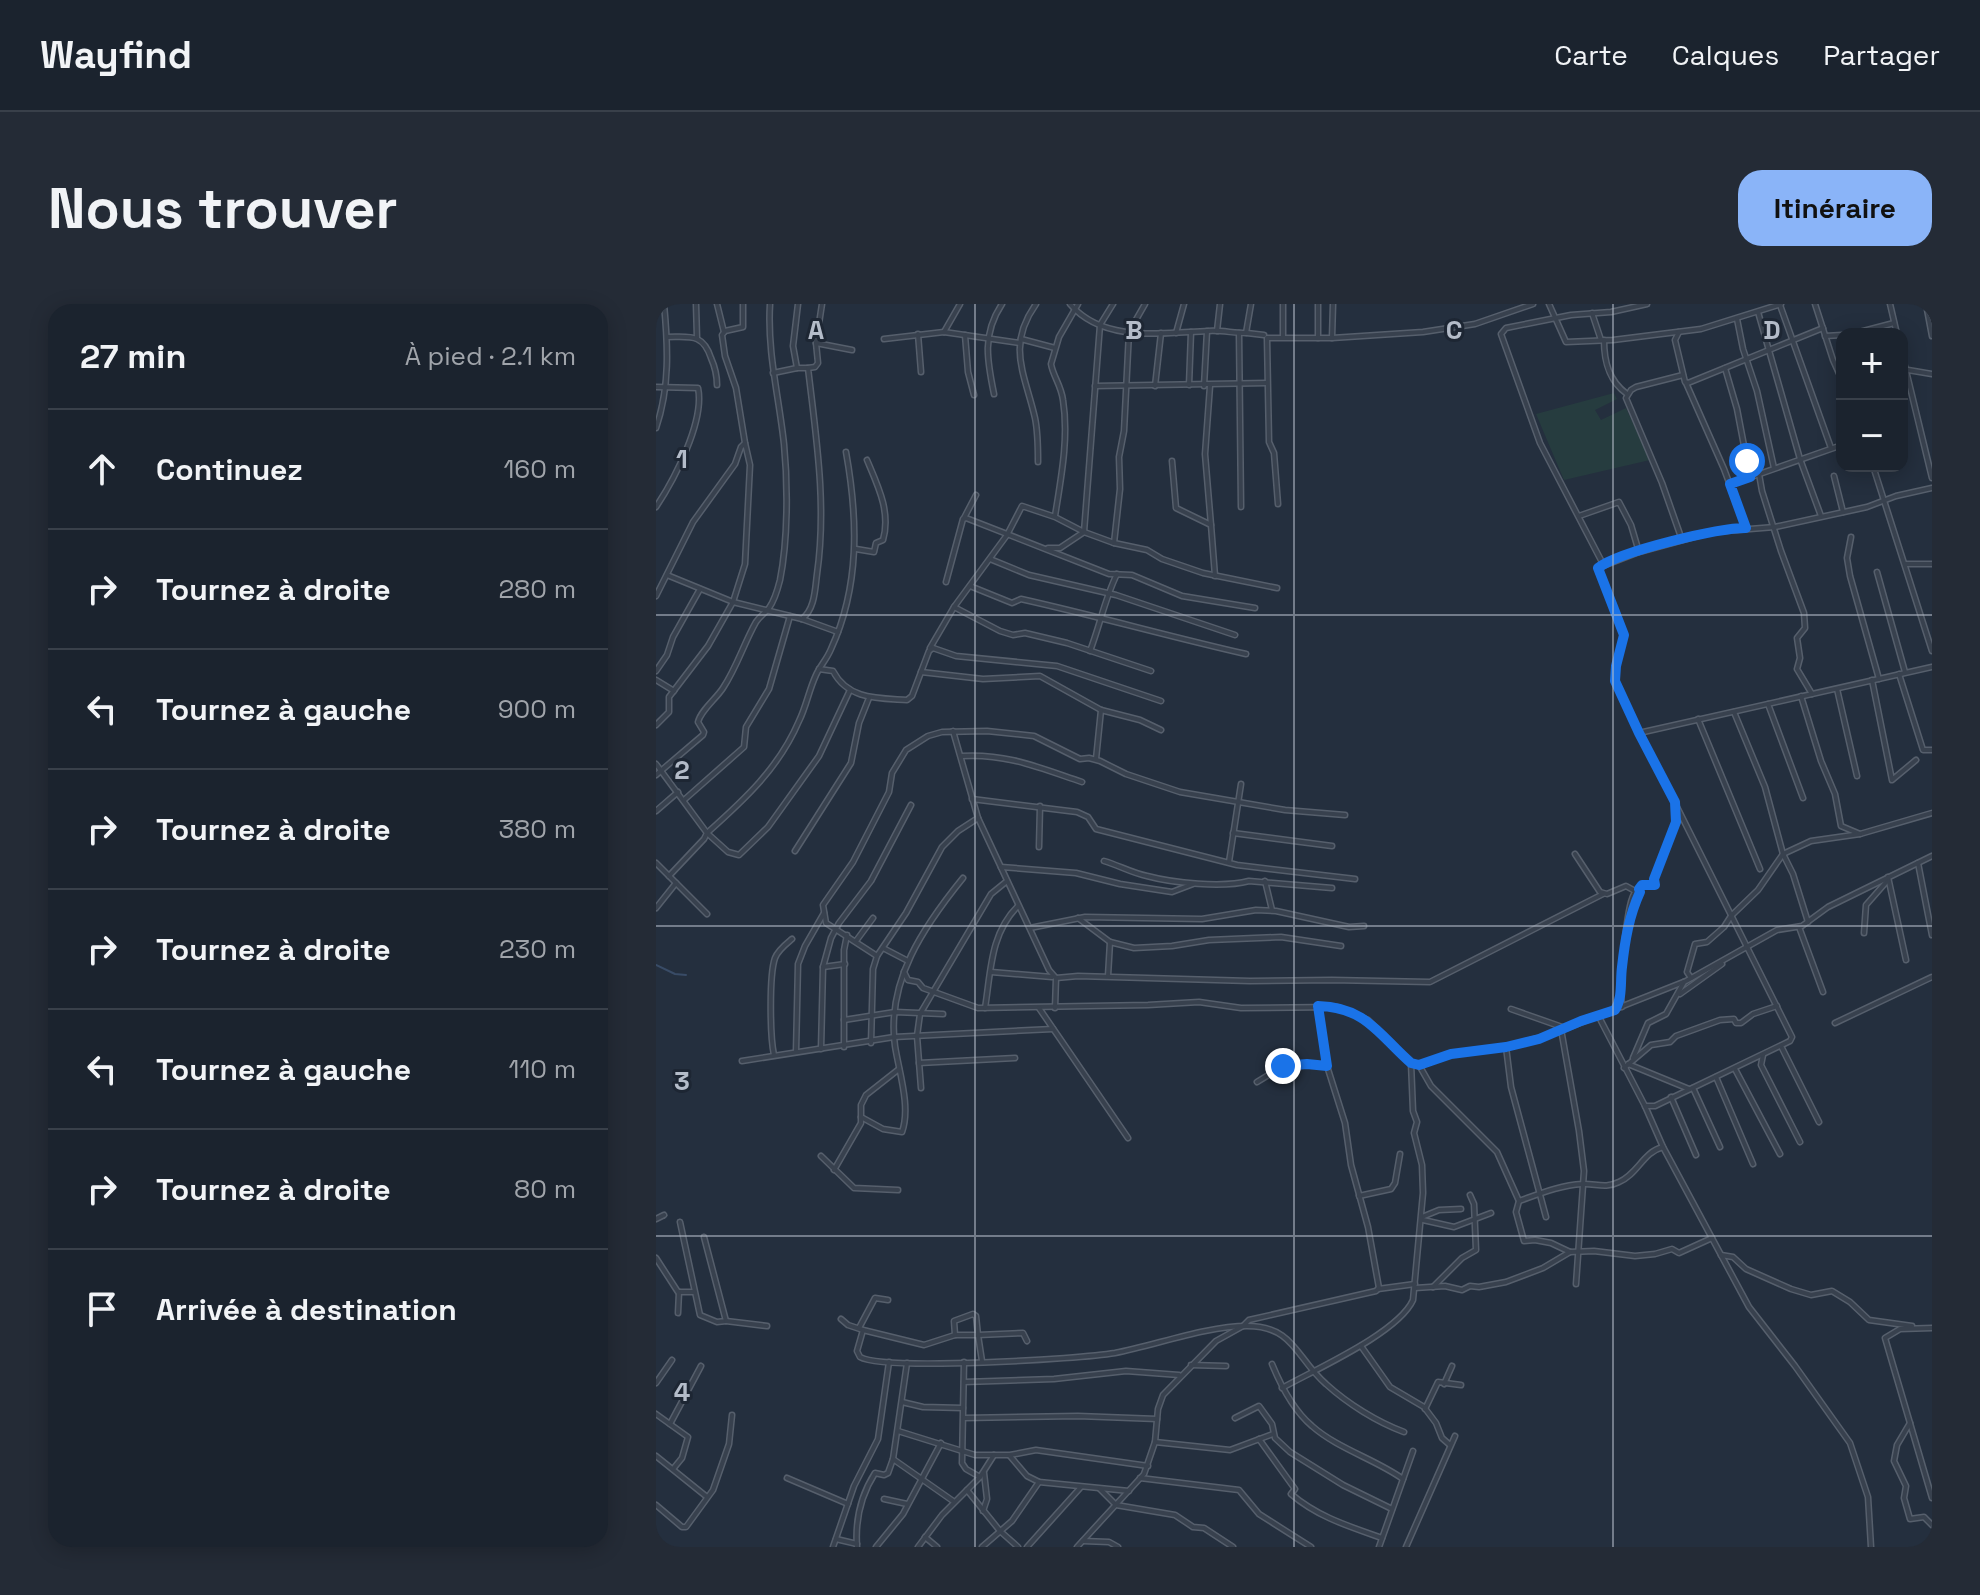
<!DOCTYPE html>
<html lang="fr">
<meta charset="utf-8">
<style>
:root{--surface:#1b232e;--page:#242b36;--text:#f1f3f6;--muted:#a0a4aa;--line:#39404a;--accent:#8ab4f8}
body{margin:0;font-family:"Space Grotesk",sans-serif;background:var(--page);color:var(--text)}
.controls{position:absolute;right:24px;top:24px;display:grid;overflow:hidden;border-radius:16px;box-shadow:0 4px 20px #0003}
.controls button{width:72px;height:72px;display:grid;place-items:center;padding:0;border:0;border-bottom:2px solid var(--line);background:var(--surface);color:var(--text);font:40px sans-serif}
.stop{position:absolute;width:24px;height:24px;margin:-18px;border:6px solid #1a73e8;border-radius:50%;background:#fff}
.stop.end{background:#1a73e8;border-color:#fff;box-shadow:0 2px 8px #0008}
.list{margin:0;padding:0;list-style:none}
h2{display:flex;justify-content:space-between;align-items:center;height:104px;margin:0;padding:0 32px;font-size:34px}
h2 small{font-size:26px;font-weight:400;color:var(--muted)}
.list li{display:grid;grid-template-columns:52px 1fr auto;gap:24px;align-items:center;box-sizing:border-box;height:120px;padding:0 32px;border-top:2px solid var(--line)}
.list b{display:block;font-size:30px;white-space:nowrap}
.list em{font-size:26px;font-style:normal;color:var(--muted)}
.icon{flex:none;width:44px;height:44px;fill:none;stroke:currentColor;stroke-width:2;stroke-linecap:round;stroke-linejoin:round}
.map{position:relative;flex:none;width:1276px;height:1243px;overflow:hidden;border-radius:24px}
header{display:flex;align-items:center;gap:48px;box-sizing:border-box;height:112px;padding:0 40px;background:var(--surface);border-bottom:2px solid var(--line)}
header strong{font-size:38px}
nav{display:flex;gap:44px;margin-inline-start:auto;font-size:28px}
.intro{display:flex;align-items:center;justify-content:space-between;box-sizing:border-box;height:192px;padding:0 48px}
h1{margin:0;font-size:56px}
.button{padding:20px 36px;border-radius:24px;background:var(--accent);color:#111;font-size:28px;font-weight:700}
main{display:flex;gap:48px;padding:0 48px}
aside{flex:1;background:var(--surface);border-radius:24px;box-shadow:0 4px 20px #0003}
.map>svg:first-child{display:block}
.green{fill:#263c3f}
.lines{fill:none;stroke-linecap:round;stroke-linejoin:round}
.stream{stroke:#394c67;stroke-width:2}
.minor-casing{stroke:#565f6c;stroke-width:7}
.minor{stroke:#38414e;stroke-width:4}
.route{stroke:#1a73e8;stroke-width:10}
.grid{fill:none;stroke:#b4bcc9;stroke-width:2;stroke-opacity:0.55}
.grid-label{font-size:26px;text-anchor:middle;font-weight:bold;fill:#b4bcc9;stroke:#1d2633;stroke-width:6;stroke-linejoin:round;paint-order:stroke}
</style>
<header>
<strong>Wayfind</strong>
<nav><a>Carte</a><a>Calques</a><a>Partager</a></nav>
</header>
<div class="intro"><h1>Nous trouver</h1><a class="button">Itinéraire</a></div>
<main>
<aside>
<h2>27 min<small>À pied · 2.1 km</small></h2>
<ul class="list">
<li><svg class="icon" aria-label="ahead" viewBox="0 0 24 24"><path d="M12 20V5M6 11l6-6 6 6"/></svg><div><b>Continuez</b></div><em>160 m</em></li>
<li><svg class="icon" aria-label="right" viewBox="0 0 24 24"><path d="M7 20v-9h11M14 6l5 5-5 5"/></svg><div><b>Tournez à droite</b></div><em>280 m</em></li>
<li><svg class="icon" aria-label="left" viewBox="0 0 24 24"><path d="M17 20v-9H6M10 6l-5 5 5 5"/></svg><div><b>Tournez à gauche</b></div><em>900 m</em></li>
<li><svg class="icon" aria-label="right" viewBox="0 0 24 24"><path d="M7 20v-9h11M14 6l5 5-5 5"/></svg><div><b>Tournez à droite</b></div><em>380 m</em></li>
<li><svg class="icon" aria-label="right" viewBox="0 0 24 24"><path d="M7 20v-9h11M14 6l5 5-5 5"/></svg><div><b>Tournez à droite</b></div><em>230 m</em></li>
<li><svg class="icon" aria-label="left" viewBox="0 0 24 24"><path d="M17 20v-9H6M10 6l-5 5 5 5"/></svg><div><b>Tournez à gauche</b></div><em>110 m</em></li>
<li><svg class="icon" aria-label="right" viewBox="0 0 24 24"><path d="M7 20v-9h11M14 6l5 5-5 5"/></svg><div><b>Tournez à droite</b></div><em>80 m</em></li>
<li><svg class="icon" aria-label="arrive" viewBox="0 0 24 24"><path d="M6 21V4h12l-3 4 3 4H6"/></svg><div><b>Arrivée à destination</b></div></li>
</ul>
</aside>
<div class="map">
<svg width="1276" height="1243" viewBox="0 0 1276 1243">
<rect width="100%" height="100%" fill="#242f3e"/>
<!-- green -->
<path class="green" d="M 958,89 L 961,95 L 939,106 L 945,116 L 970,104 L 994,156 L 908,176 L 880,110 Z"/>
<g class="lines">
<!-- stream -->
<path class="stream" d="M 0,661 L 19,670 L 30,671"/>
<defs>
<g id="minor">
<path d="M 40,0 L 41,34"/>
<path d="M 61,0 L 68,28"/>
<path d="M 142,0 L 137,42 L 141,64 L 152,64"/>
<path d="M 380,0 C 350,42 369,70 379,114 C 382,128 382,143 382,158"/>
<path d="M 414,0 C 447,39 506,29 552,27 C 565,26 577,29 590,29 L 595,0"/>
<path d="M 662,0 L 662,34"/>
<path d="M 893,0 L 910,38 L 957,36 L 1045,25 L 1125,0"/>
<path d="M 1159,0 L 1177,56 L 1186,76"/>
<path d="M 1234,0 L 1241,30"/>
<path d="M 1270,0 L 1276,32"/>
<path d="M 1124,1 L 1175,144"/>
<path d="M 1102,8 L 1144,155 L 1165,212"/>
<path d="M 936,9 L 945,36"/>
<path d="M 1081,15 L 1087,45 L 1101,87 L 1118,164"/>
<path d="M 561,27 L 564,0"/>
<path d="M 288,28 L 304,0"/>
<path d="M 1023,28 L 1019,36 L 1029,78 L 1032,79 L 1167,24"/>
<path d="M 520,29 L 528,0"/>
<path d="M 583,29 L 585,203"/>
<path d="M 591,29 L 608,31"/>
<path d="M 262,30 L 265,68"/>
<path d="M 1196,30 L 1238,19"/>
<path d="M 309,31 L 312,68 L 318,91"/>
<path d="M 1169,32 L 1186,31"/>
<path d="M 11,33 C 34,33 47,29 55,54 C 59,63 61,71 61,81"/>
<path d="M 627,33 L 627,0"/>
<path d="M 676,34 L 677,0"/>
<path d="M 228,35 L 288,28 L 364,39"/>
<path d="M 365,35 L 399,44"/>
<path d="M 948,36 C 948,58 953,77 971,90"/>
<path d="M 160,39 L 196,46"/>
<path d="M 1246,50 L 1276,174"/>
<path d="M 1069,64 L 1081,105 L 1094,173"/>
<path d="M 1252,66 L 1276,70"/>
<path d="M 117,69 L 141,64"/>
<path d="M 1030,79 L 1068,165 L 1090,224"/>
<path d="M 533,81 L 535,28"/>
<path d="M 439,82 L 611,79"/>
<path d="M 499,82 L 505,29"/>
<path d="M 548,82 L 551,27"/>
<path d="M 0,83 L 42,84 C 49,117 18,176 0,203"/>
<path d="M 338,90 C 331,56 326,30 346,0"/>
<path d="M 0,124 C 14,83 12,42 8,0"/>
<path d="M 190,148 C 202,215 204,282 175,345 C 171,355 164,362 160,371 C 153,386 150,403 143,417 C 123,464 88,496 51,529 L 72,548 L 83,551 L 112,523 L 163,452 L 194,386"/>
<path d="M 516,157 L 520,204 L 555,221 L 549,150 L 554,82"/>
<path d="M 1217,162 L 1276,347"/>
<path d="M 1103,170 L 1106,187 L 1125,247 L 1148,309 L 1149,324 L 1141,334 L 1144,354 L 1141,365 L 1156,390"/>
<path d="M 1178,172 L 1187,208"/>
<path d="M 1075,180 L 1186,141"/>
<path d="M 622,200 L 618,149 L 613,138 L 611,34 L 676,34 L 767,28 L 819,20 L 877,0"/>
<path d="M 399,212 C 405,174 413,134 407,96 C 405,81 397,72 395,60 L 403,33 L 422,0"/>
<path d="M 923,212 L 963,198 L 975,221 L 983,248"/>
<path d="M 308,214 L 320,191"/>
<path d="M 555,221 L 559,272"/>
<path d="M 1195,233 L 1191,254 L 1194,272 L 1223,375"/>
<path d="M 1026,236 L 1006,179 L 970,94 L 975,86 L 980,83 L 1027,71"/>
<path d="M 458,239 L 464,185 L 463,153 L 468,127 L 473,28 L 489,0"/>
<path d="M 392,244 L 404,244 L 428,228 L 444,21 L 457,0"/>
<path d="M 200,245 L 218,248 L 220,239 L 227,236 C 235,208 222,182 211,156"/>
<path d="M 334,255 L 373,271 L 460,291 L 579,331"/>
<path d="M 947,260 L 884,139 L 845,30 L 850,24 L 915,11 L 955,8 L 991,0"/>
<path d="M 1249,260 L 1276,260"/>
<path d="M 1221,268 L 1249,368"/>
<path d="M 11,271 L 77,298 L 146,315 L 182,328"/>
<path d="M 290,278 L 307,215 L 310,214 L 453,270 L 476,271 L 526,292 L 599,304"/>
<path d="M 314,282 L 356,299 L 365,295 C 441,312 515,333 590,350"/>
<path d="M 0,292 L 37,218 L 79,160 L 85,143 L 89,139 L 80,84 L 69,52 L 66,31 L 69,27 L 87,23 L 87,0"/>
<path d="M 298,303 L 344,327 L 357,331 L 369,329 L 411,339 L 495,367"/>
<path d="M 146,315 C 159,305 159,285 161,270 C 171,200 160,133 152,64 L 159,63 L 162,59 L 160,39 L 166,0"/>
<path d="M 274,344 L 298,303 L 351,231 L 366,202 L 399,213 L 428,228 L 458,239 L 491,246 L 506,255 L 547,269 L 621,284"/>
<path d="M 434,347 C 444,321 449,294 461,270"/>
<path d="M 163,365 L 177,367 C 192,396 223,394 251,396 L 256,392 L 273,347 L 277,344 L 300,352 L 401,362 L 505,397"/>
<path d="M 0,367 L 11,351 L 17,333 L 44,285"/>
<path d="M 265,368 L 327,375 L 384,372 L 445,406 L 484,416 L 505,426"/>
<path d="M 1243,370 L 1267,446 L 1276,446"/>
<path d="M 0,376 L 18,387"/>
<path d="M 1216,376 L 1236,476 L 1260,456"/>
<path d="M 1181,385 L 1201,472"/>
<path d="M 1145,392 L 1165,457 L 1179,490 L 1185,522 L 1204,530 L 1276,509"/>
<path d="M 1112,400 L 1147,494"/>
<path d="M 1078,408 L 1109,483 L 1127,550 L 1137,570 L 1152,618"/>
<path d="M 1042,415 L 1104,565"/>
<path d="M 0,421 L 13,408 L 13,393 L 52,342 L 77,298 L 89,260 L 94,161 L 89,139"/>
<path d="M 297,427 L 322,514 L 393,666 L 400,674 L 422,672 L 594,677 L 676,676 L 774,678 L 947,590"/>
<path d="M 983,429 L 1276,363"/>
<path d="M 305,452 C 350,449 384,464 426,478"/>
<path d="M 440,455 L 445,406"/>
<path d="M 0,460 L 51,529 L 48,535 L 13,572"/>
<path d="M 0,471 L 47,431 L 48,428 L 42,418 C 45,406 60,395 67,384 C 81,363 88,339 100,318 C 104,312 109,309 113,304 C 118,297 122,284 124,276 C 132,236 132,181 128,140 C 123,93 111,48 114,0"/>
<path d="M 316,495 L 421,508 L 432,513 L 440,525 L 581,561 L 699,575"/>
<path d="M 28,496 L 88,443 L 90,423 L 113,385 L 134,312"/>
<path d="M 0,507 L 22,488"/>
<path d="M 577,529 L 676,542"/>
<path d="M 383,543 L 384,502"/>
<path d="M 139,547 L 195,459 L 203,419 L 213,394"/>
<path d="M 919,550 L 944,588 L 951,590 L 970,582 L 979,587"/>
<path d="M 448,557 C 462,561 476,569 491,572 C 517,579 567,584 593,577 L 676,584"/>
<path d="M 573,558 L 585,480"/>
<path d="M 0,559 L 51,610"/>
<path d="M 1262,559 L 1276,631"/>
<path d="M 345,563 L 420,569 L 464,580 L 516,588 L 537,580"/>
<path d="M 1232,573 L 1250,656"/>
<path d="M 609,577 L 616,606"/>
<path d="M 0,604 L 20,579"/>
<path d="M 974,612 L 984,588 L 983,585"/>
<path d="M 422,614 L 454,638 L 478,644 L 516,642 L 553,636 L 625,633 L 685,642"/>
<path d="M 1143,623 L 1167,688"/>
<path d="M 374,624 L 429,613 L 546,615 L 600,606 L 620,607 L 693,623 L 708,622"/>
<path d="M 1208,629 L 1210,601 L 1232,576"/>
<path d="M 200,637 L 217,614"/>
<path d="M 227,644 L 252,657"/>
<path d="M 221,652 L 170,619 L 167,601 L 197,558 L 233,488 L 236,469 L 250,446 L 272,432 L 286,428 L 331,427 L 378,432 L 424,455 L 433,454 L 444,457 L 470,470 L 524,488 L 629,506 L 689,511"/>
<path d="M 167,663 L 189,660"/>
<path d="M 248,668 L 252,676 L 262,678 L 267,684 L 322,704 L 492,701 L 543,698 L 585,704 L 681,703 L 712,716 L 755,759 L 763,761 L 775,782 L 841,848 L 863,897 L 860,908 L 868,937 L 879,936 L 895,939 L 914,948 L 938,947 L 979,952 L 999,950 L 1016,945 L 1023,949 L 1056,934"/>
<path d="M 335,668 L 396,673"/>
<path d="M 452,672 L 454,638"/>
<path d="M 1035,674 L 1031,668 L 1039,640 L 1051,638 L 1068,623 L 1075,612 L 1102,586 L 1127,550 L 1155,537 L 1204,530"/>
<path d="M 1024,690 L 1066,660"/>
<path d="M 966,703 C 963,687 970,603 978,590 C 982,581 990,580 999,581 L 998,575 L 1020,518 L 1020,504"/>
<path d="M 329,704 C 335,667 334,630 362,602"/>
<path d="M 383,704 L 472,834"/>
<path d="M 399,704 L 400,674"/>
<path d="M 855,705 L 906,723"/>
<path d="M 943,713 L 989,802 L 1007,843 L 1093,1003 L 1139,1062 L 1194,1139 L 1212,1193 L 1215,1243"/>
<path d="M 188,716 L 239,708 L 287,710"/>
<path d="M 1179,719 L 1276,673"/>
<path d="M 905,725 L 923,827 L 928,867 L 920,980"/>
<path d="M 215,739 L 217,665 L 221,652 L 250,609 L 286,543 L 302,527 L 322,514"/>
<path d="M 1125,742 L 1163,818"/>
<path d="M 188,743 L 188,646 L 191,631"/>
<path d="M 165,745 L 167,663 L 175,634 L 183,619 L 215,577 L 255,501"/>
<path d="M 140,748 L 142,660 L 149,642 L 168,609"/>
<path d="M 118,751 C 114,733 113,671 119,654 C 122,646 130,640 136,635"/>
<path d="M 1107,751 L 1105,761 L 1144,838"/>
<path d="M 977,754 L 992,719 L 1010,710 L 1028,678"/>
<path d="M 86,757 L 238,733 L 397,725"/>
<path d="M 263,759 L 359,754"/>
<path d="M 972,760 L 1033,785"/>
<path d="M 763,761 L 795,750 L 850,743"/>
<path d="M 968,764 L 995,741 L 1014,738 L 1020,732 L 1064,716 L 1078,715 L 1080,719 L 1085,719 L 1097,710 L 1121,702"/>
<path d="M 1079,765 L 1124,850"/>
<path d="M 1060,773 L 1097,860"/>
<path d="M 601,778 L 627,762 L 651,760 L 671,762"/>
<path d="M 265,784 L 261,732 L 264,710 L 335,590 L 351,577"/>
<path d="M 1037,784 L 1064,843"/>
<path d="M 1015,793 L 1040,851"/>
<path d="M 989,802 L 999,802 L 1134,737 L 1136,733 L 961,383 L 959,367 L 968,331 L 942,264 L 983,248 L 1056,228 L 1119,223 L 1211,203 L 1240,192 L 1276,184"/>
<path d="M 205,813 L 227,825 L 246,828 C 255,803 243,768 239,742 C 230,677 268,622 307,574"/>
<path d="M 165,852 L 198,884 L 242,886"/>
<path d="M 178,866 L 205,819 L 205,801 L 210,791 L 243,765"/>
<path d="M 703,892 L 735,885 L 739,879 L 744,850"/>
<path d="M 863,897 C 883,890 905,881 926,880 C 939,879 949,885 963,878 C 982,870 987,848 1007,843"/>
<path d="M 766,913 L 783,906 L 805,905"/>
<path d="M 890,913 L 855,783 L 850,743 L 896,730 L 1030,677 L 1121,626 L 1146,622 L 1172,603 L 1276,552"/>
<path d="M 0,915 L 8,911"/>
<path d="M 767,916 L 798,923 L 835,909"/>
<path d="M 24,918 L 44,1011 L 61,1018 L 70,1017 L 48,933"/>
<path d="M 1065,951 L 1077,953 L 1090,965 L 1135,985 L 1155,991 L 1176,987 L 1194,998 L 1213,1016 L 1256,1022"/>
<path d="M 0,954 L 22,988 L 38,988"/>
<path d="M 777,983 L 806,954 L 820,946 L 818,900 L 814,891"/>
<path d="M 759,984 L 789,982 L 806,986 L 814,982 L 823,983 L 850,978 L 887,964 L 914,948"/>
<path d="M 722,985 L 759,980"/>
<path d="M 22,1009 L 23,988"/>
<path d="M 185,1015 L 192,1021 L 207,1026 L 268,1041 L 299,1031 L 322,1031 L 326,1057"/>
<path d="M 70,1017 L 111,1022"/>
<path d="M 203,1024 L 219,994 L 232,996"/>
<path d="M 1276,1024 L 1244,1025 L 1229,1034 L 1276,1194"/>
<path d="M 207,1026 L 201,1047 L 204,1053 C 228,1067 424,1055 459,1049 C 500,1041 551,1022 591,1022 C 638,1022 640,1054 670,1080 C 692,1100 721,1118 748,1128"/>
<path d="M 299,1031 L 298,1017 L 317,1010 L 320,1012 L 322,1031 L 367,1029 L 371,1037"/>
<path d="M 705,1042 L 734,1083 L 768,1103 L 780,1119 L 786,1134 L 794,1141"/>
<path d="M 308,1058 L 306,1159 L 310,1165 L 324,1173"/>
<path d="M 616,1060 C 625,1082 637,1106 656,1122 C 682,1145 719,1155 747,1175"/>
<path d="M 535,1061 L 570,1062"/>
<path d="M 308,1078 L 398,1075 L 470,1067 L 523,1071"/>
<path d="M 0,1079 L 16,1056"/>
<path d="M 788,1080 L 796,1062"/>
<path d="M 626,1084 C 660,1065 742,1029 757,996 L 767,889 L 766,861 L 758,829 L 761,818 L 757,807 L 755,759"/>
<path d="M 246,1098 L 267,1103 L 307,1104"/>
<path d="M 769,1105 L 782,1078 L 805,1081"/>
<path d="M 0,1110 L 32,1133 L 26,1154 L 17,1165"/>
<path d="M 308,1114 L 422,1112 L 501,1115"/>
<path d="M 579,1114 L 603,1102 L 616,1120 L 619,1134 L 634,1148 L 687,1181 L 736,1205"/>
<path d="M 1254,1119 L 1241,1141 L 1238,1157 L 1250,1182 L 1248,1194 L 1254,1215 L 1268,1213 L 1276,1221"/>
<path d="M 14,1120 L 45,1062"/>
<path d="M 242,1127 L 319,1151 L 354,1151 L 380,1146 L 492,1162"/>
<path d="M 603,1135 L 639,1185 L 635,1190 C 662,1213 692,1222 726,1234"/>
<path d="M 499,1138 L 574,1146 L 617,1130"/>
<path d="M 0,1152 L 51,1193"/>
<path d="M 354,1152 L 371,1172 L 383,1178 L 473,1187"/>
<path d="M 237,1155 L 297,1197"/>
<path d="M 131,1174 L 192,1200"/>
<path d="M 484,1174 L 583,1186 L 603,1210 L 655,1243"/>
<path d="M 444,1185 L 460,1201 L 519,1211 L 537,1223 L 548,1224 L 577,1243"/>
<path d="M 311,1186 L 344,1227 L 362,1243"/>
<path d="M 228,1195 L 251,1200"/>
<path d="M 0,1201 L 26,1223 L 30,1223 L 57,1186 L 73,1140 L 76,1111"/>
<path d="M 327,1207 L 331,1195 L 328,1169"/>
<path d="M 269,1233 L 281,1243"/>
<path d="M 180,1235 L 201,1240"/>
<path d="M 427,1237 L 453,1238 L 462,1243"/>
<path d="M 177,1243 L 198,1182 L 222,1135 L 233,1058"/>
<path d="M 201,1243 C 199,1216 205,1191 219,1169 L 228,1171 L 232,1169 L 237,1155 L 251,1059"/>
<path d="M 220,1243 L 247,1210 L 285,1139"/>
<path d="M 262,1243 L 286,1211 L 324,1173 L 338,1151"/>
<path d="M 326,1243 L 356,1217 L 383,1178"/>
<path d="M 371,1243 L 425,1183"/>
<path d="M 421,1243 L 488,1170 L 499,1138 L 502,1105 L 507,1091 L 560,1037 L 587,1022 L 593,1016 L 720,987 L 723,984 L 712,923 L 695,861 L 689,819 L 671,762 L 662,702"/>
<path d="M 723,1243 L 757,1147"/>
<path d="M 750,1243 L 799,1132"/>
</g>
</defs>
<!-- minor casing -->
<use href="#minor" class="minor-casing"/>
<!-- minor -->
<use href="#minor" class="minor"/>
</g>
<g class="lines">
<!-- route -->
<path class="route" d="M 627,762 L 651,760 L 671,762 L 662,702 C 710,703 723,731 755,759 L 763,761 L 795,750 L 850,743 L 883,735 L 925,717 L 959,706 C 967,693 964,678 966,663 C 969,636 973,612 984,588 L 983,585 L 986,581 L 999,581 L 998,575 L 1020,518 L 1019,498 L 983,429 L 959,377 L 960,362 L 968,331 L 942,264 C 964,247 1062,224 1090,224 L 1074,180 L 1094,173 L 1091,157"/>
</g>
<!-- grid -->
<path class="grid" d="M 319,0 L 319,1243M 638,0 L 638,1243M 957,0 L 957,1243M 0,311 L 1276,311M 0,622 L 1276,622M 0,932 L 1276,932"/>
<g class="grid-label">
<text x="160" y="35">A</text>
<text x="478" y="35">B</text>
<text x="798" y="35">C</text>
<text x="1116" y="35">D</text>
<text x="26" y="164">1</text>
<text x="26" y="475">2</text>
<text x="26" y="786">3</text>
<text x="26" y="1097">4</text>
</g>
</svg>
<div class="controls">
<button>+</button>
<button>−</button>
</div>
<div class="stop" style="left:1091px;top:157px"></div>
<div class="stop end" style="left:627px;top:762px"></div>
</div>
</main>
